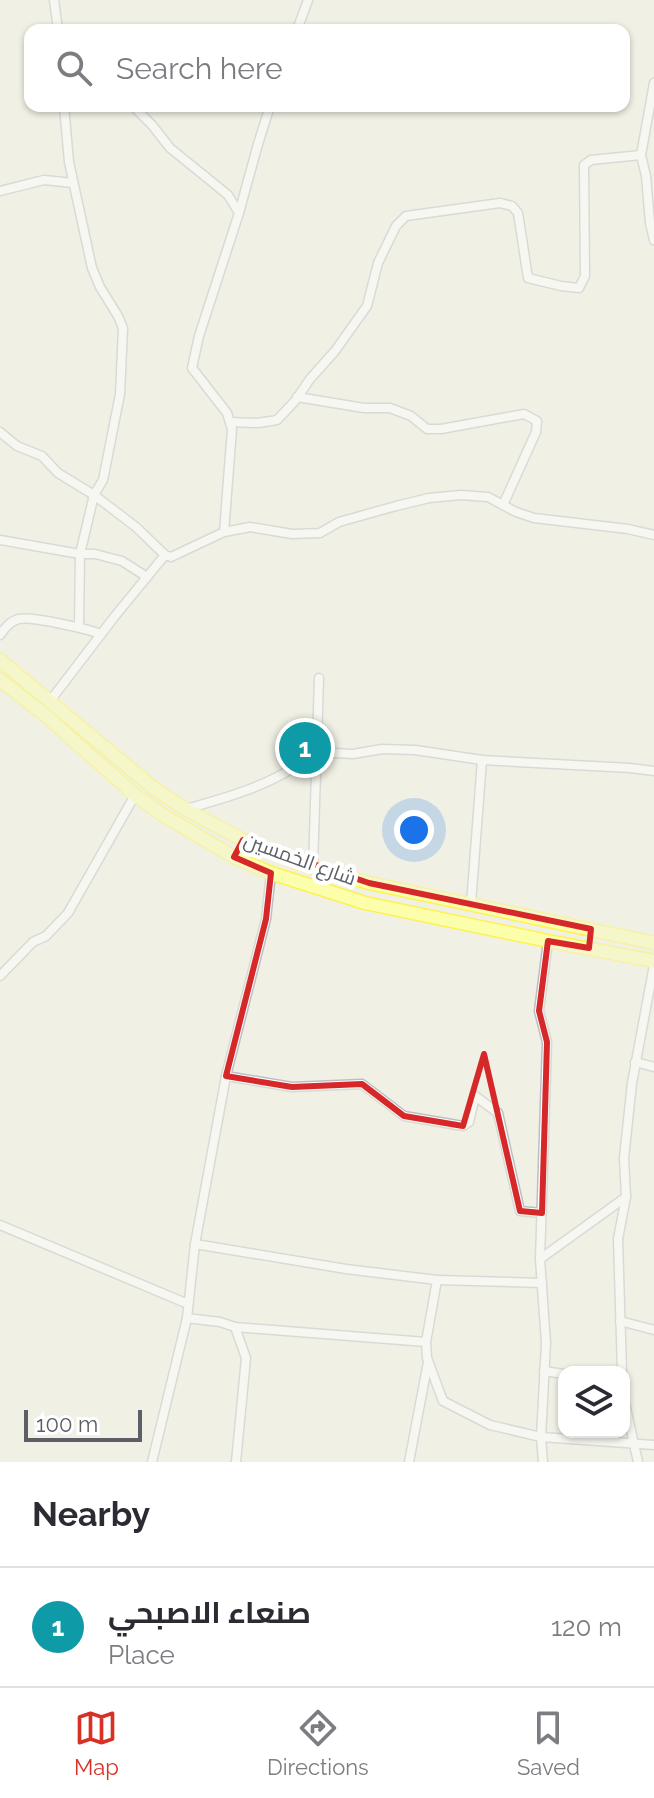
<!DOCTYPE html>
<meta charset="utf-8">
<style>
:root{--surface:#fff;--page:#f2f2f3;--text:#2b2b33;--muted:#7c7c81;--line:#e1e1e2;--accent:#d93025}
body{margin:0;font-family:Raleway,Cairo,sans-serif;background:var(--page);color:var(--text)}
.controls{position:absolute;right:24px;bottom:24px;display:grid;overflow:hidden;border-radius:16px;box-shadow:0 2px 6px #0004}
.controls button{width:72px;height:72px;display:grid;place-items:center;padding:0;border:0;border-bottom:2px solid var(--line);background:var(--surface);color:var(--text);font:40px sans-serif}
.scale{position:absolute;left:24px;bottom:20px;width:118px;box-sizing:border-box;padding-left:8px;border:4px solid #5d5f67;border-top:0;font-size:22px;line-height:28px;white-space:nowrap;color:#5d5f67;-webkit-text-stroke:6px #fff;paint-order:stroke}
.you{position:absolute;left:414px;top:830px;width:28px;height:28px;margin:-20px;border:6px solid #fff;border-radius:50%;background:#1a73e8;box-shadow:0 0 0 12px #1a73e833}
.badge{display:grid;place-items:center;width:52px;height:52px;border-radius:50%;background:var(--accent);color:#fff;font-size:26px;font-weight:700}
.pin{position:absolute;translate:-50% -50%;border:4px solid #fff;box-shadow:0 2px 8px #0006}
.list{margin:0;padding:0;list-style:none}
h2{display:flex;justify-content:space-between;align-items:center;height:104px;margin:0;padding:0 32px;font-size:34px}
h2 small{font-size:26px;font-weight:400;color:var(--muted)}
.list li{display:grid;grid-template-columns:52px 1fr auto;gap:24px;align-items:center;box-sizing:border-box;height:120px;padding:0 32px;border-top:2px solid var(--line)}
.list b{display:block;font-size:30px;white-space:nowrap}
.list p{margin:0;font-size:26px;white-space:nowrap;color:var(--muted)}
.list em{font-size:26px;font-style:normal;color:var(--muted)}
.icon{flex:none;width:44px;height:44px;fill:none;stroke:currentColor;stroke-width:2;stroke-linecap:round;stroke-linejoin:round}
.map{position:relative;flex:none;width:654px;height:1462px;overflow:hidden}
.search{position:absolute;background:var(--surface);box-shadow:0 2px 6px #0004;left:24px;right:24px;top:24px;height:88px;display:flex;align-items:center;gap:20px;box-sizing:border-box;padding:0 28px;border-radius:16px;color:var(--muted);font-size:30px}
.sheet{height:224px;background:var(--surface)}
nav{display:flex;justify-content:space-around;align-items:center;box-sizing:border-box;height:112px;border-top:2px solid var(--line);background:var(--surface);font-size:22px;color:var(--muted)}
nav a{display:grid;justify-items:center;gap:4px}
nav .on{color:var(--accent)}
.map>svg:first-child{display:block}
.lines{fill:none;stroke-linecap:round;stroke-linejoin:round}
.minor-casing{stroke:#bdbec5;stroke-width:11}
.primary-casing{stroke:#fff250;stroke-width:15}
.minor{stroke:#fff;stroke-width:8}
.primary{stroke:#fbffac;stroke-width:12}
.marked{fill:none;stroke:#d62828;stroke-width:6;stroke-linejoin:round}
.labels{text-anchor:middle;stroke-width:8;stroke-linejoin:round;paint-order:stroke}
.street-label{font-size:20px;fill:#5d5f67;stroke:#fff}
</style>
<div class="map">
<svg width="654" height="1462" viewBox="0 0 654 1462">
<rect width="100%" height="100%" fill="#f1f0e5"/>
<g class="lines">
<defs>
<g id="minor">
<path d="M 54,0 L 58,30"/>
<path d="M 297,30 L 308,0"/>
<path d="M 654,83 L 641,155 L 646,176 L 650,223 L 654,240"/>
<path d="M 64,106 L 69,162 L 92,268 L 100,287 L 118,316 L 123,328 L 120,394 L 103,480 L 94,495 L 80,554 L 79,627"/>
<path d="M 133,106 L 152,125 L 170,148 L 228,195 L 239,213 L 199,336 L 192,368 L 227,413 L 232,429 L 224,532"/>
<path d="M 0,191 L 44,180 L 73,183"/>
<path d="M 239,213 L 258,144 L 270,106"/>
<path d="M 297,397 L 364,408 L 390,408 L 411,416 L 427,429 L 441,429 L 524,414 L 537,421 L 536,432 L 503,505"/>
<path d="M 230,422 L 258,423 L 277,420 L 295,401 L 310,379 L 335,351 L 367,306 L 378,263 L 396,226 L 406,216 L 500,203 L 512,206 L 518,213 L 528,278 L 561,286 L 579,288 L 585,276 L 584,165 L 591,160 L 641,155"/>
<path d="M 0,432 L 17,446 L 42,456 L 58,473 L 94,495 L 136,527 L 165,555 L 171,557 L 224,532 L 250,527 L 292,534 L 320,533 L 339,522 L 396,506 L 429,498 L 461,495 L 488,497 L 516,512 L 534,518 L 628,529 L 654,535"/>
<path d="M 0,540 L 80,554 L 95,554 L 122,561 L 147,577"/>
<path d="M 0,635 C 5,628 10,621 19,619 C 32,616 87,629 101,634"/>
<path d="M 50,701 L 115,616 L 165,555"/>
<path d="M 186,809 C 233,796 278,783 316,752 L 353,754 L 382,749 L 415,750 L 482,760 L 630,768 L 654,771"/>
<path d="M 313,867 L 319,678"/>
<path d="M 271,873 L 266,919 L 226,1076 L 292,1087 L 362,1084 L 404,1116 L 463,1126 L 469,1122 L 475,1096 L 498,1113 L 520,1211 L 542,1213"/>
<path d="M 471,904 L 482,760"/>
<path d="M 0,976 L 33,942 L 46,936 L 68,913 L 135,795"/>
<path d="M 635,1062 L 654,1067"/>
<path d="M 0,1225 L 188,1304"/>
<path d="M 195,1244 L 226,1076"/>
<path d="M 540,1259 L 547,1042 L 539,1011 L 548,941"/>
<path d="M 437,1280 L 542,1283"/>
<path d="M 187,1318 L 195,1244 L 346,1269 L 437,1280 L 426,1342 L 427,1358 L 443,1401 L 490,1425 L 541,1437 L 546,1343 L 540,1259 L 626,1197"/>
<path d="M 620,1321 L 654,1330"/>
<path d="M 235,1327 L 426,1342"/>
<path d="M 544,1371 L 564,1374"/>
<path d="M 622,1372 L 618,1239 L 626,1197 L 624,1158 L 632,1083 L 654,965"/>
<path d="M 624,1399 L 638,1462"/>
<path d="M 152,1462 L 187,1318 L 220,1322 L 235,1327 L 246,1358 L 236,1462"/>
<path d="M 409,1462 L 428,1362"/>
<path d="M 543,1462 L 541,1437 L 654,1445"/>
</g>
<g id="primary">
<path d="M 0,660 L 156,790 L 185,809 L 243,840 L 299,863 L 369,883 L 654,943"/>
<path d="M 0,680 L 44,714 L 135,795 L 163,815 L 234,857 L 271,873 L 365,903 L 548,941 L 654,961"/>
</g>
</defs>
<!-- minor casing -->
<use href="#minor" class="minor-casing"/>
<!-- primary casing -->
<use href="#primary" class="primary-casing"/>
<!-- minor -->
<use href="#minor" class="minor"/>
<!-- primary -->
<use href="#primary" class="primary"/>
</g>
<!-- marked area -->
<path d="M0 0H654V1462H0ZM 243,840 L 369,883 L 591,929 L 589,948 L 548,941 L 539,1011 L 547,1042 L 542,1213 L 520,1211 L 484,1054 L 463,1126 L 404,1116 L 362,1084 L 292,1087 L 226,1076 L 266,919 L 271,873 L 234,857 Z" fill="#f1f0e5" fill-opacity=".55" fill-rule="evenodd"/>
<path class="marked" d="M 243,840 L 369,883 L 591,929 L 589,948 L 548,941 L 539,1011 L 547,1042 L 542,1213 L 520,1211 L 484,1054 L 463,1126 L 404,1116 L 362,1084 L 292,1087 L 226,1076 L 266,919 L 271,873 L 234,857 Z"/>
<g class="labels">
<!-- street labels -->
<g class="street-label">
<text transform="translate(300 859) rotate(20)" y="7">شارع الخمسين</text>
</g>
</g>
</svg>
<div class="controls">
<button><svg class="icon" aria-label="layers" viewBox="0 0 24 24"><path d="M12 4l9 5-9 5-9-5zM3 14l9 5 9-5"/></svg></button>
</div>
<div class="scale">100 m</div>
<div class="you"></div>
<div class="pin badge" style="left:305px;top:748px;background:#0f9aa8">1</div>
<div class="search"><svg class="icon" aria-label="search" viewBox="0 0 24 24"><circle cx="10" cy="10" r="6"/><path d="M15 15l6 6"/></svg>Search here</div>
</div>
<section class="sheet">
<h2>Nearby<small></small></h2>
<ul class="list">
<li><span class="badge" style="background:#0f9aa8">1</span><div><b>صنعاء الاصبحي</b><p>Place</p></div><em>120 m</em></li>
</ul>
</section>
<nav>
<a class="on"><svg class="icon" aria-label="map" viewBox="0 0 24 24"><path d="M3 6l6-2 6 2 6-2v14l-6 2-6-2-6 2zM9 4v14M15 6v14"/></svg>Map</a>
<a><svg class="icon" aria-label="directions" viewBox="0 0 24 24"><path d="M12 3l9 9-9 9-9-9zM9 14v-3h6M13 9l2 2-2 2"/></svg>Directions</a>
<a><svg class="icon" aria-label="saved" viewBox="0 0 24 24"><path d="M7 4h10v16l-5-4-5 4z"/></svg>Saved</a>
</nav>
